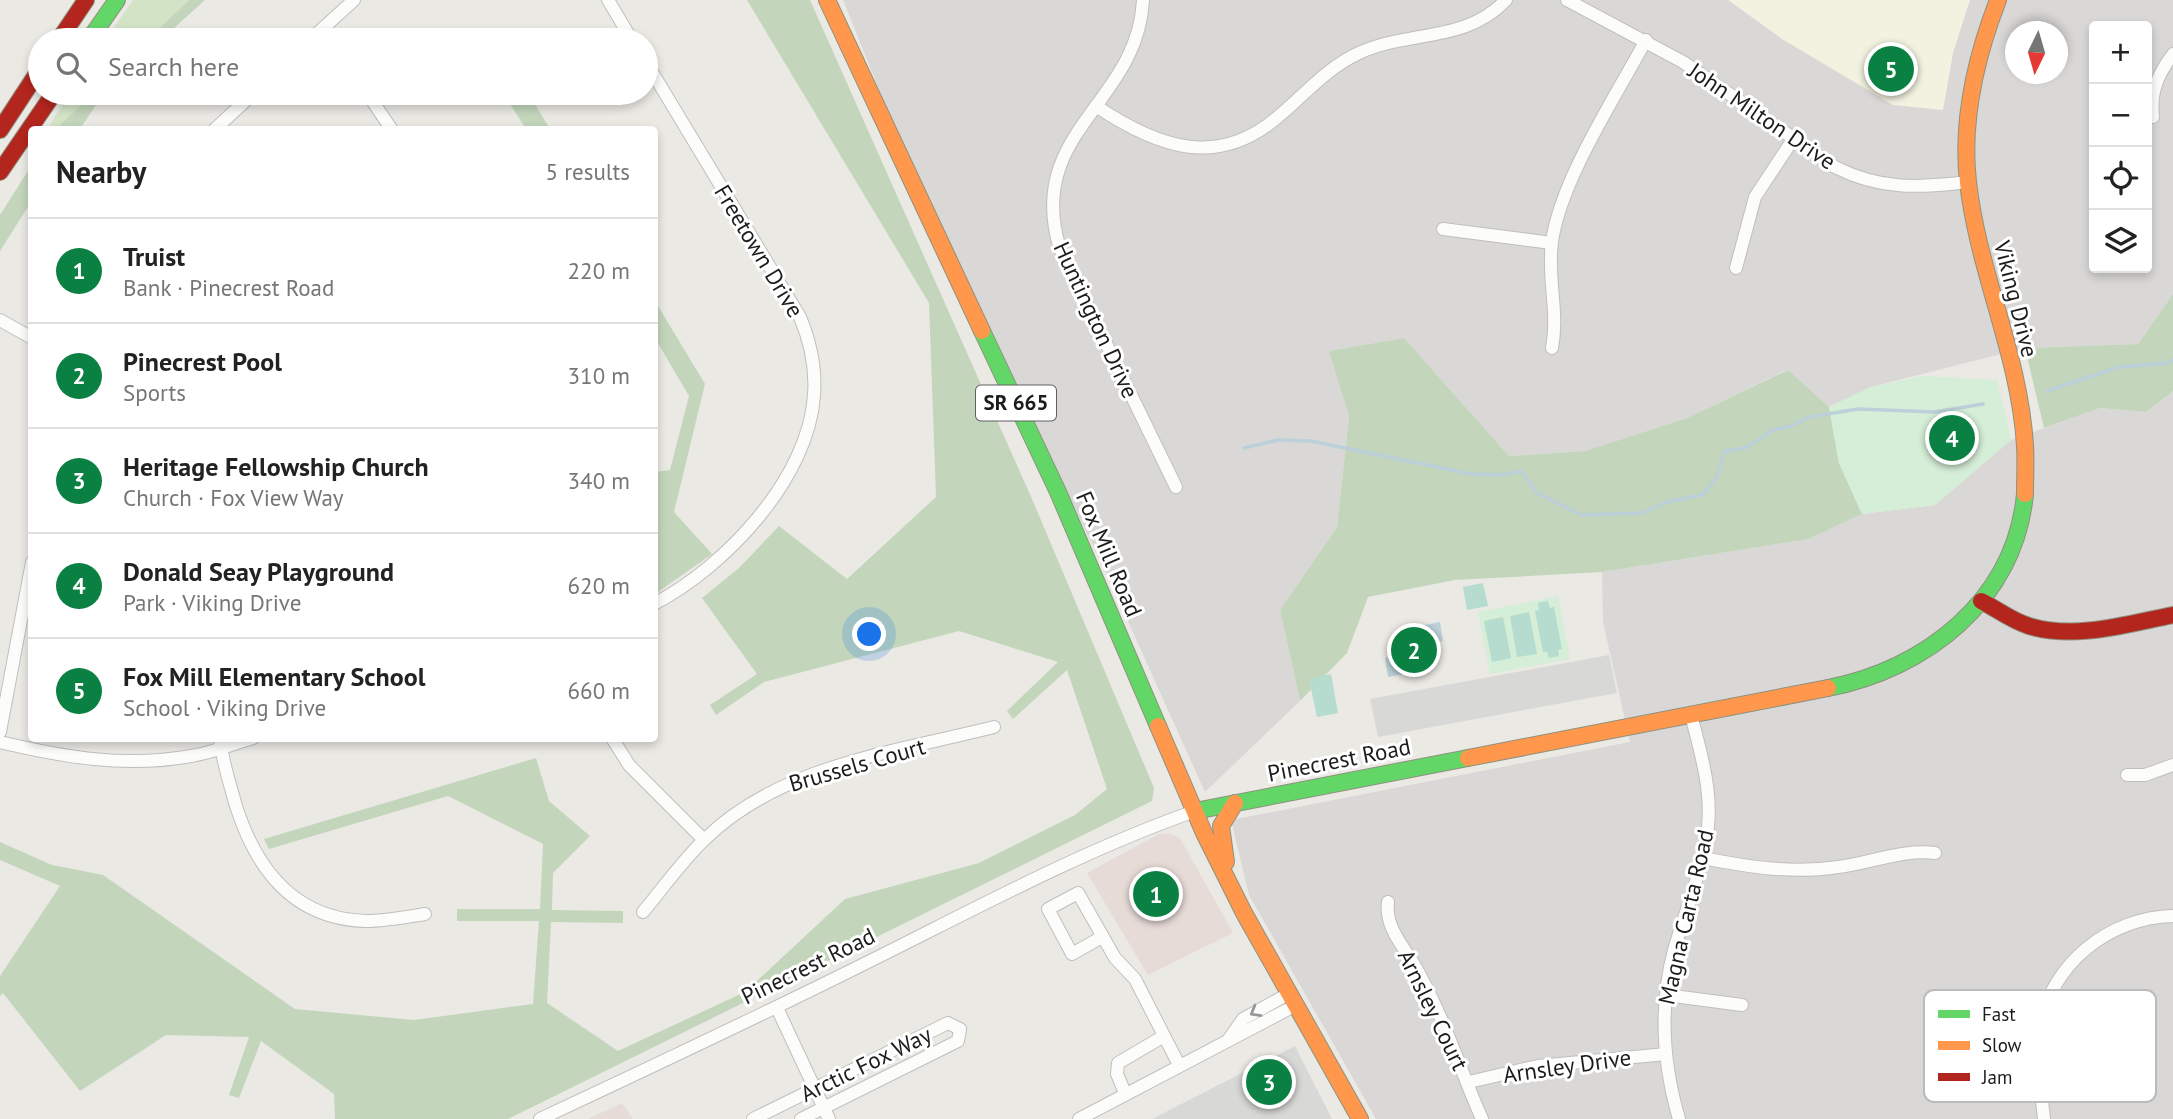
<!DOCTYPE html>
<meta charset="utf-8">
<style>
:root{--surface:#fff;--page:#f2f2f2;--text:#222;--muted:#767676;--line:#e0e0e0;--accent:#0b8043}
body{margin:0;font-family:"PT Sans",sans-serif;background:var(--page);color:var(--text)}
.controls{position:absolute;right:21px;top:21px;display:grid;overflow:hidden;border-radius:7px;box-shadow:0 4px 10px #0003}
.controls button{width:63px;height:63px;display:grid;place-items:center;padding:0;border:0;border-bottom:2px solid var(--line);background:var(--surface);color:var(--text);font:35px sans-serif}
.compass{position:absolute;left:2005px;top:21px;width:63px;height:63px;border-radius:50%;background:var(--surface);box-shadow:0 4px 10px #0003;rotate:185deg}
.you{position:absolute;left:870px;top:635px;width:24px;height:24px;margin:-18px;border:5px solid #fff;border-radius:50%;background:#1a73e8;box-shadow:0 0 0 10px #1a73e833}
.badge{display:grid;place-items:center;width:46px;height:46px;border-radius:50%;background:var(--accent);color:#fff;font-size:23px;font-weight:700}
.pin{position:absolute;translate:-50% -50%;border:4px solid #fff;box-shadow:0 2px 7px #0006}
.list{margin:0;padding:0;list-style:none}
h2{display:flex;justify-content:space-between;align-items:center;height:91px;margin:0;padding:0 28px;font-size:30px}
h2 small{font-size:23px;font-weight:400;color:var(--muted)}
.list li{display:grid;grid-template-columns:46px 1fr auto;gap:21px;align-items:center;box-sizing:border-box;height:105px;padding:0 28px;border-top:2px solid var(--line)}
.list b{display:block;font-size:26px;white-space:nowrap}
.list p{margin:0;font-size:23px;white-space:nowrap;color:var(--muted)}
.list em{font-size:23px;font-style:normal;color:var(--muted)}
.icon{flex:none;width:38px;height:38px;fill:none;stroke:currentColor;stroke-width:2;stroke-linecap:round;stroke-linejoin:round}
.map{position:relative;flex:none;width:2173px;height:1119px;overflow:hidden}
.search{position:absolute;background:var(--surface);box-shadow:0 4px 10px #0003;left:28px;top:28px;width:630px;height:77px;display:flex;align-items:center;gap:18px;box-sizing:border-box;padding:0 24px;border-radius:38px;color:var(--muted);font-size:26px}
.panel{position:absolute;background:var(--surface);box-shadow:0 4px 10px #0003;left:28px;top:126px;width:630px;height:616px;border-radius:7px}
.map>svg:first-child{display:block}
.residential{fill:#d9d8d6;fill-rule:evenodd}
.commercial{fill:#e7dbd7}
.education{fill:#f1f2e0}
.religious{fill:#d8d8d6}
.grass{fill:#d3e4c6}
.forest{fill:#c3d6bc}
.park{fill:#d5eed7}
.pitch{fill:#b5dccf}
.water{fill:#bcd0d9}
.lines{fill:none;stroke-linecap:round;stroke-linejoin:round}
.stream{stroke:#bcd0d9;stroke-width:3.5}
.street-casing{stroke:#c0bfbd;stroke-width:14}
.fast-casing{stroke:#8e917f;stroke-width:18}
.slow-casing{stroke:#8e917f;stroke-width:18}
.jam-casing{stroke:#8e917f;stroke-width:18}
.street{stroke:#fcfcfb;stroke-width:12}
.fast{stroke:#63d668;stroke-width:16}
.slow{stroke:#ff974d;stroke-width:16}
.jam{stroke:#b3261e;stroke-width:16}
.oneway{stroke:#979797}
.labels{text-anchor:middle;stroke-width:6;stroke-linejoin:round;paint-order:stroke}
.shield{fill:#fff;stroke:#606060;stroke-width:2}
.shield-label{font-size:21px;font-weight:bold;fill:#1c1c1c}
.street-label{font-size:23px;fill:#1c1c1c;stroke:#fff}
.key{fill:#fff;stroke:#bbb;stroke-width:2}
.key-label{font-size:19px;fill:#1c1c1c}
</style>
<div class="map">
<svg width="2173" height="1119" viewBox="0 0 2173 1119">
<rect width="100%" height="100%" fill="#eae9e4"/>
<!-- residential -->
<g class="residential">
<path d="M 843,0 L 2173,0 L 2173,294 L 2138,344 L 2025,348 L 1871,387 L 1829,407 L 1787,370 L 1687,418 L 1585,451 L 1509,456 L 1404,338 L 1330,351 L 1349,416 L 1337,527 L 1280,610 L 1300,701 L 1205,792 L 1108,577 L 918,186 ZM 2094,26 L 2147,26 L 2147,268 L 2094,268 ZM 2016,32 L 2058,32 L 2058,74 L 2016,74 Z"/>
<path d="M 2173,391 L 2173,1119 L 1376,1119 L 1249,895 L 1231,820 L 1630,742 L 1603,622 L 1602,572 L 1809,539 L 1862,514 L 1935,505 L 2011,440 L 2100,408 L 2146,412 Z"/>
</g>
<!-- commercial -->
<g class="commercial">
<path d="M 1169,833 L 1180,838 L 1233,933 L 1148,975 L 1087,873 L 1159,834 Z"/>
<path d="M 622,1103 L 633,1119 L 588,1119 Z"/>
</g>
<!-- education -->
<path class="education" d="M 1728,0 L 1970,0 L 1953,53 L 1943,110 L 1893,105 L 1782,39 Z"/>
<!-- religious -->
<g class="religious">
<path d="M 1609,655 L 1617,693 L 1378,737 L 1370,699 Z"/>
<path d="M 1295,1046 L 1332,1119 L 1152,1119 Z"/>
</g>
<!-- grass -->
<g class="grass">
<path d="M 133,0 L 191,0 L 150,40 L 105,40 Z"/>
<path d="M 70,93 L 97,93 L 67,129 L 47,129 Z"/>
</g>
<!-- forest -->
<g class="forest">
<path d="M 189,0 L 205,0 L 173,29 L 182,40 L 167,40 L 163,36 L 158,40 L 148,40 Z"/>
<path d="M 747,0 L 810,0 L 1032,499 L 1154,788 L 1152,801 L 508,1119 L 335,1119 L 334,1094 L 261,1041 L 239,1098 L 229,1095 L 249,1037 L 166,1035 L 80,1091 L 3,993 L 0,996 L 0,976 L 60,886 L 0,860 L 0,842 L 52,865 L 103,875 L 295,1009 L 414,1020 L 533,1004 L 539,921 L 457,921 L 457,909 L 540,909 L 543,844 L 448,796 L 269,849 L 264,839 L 536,758 L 549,801 L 590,836 L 553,873 L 552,910 L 623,911 L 623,923 L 551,922 L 547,1003 L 618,1051 L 745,992 L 845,899 L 979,863 L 1075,815 L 1107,789 L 1067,670 L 1013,719 L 1007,711 L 1058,662 L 959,631 L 764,682 L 716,715 L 710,705 L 757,674 L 702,598 L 739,568 L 779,526 L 847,579 L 936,497 L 929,303 Z"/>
<path d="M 94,93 L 104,93 L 80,129 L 56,129 Z"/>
<path d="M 503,93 L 528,93 L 550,129 L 526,129 Z"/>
<path d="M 31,166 L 31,202 L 0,251 L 0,215 Z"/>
<path d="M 2173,294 L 2173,391 L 2146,412 L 2100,408 L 2044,428 L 2025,348 L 2138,344 Z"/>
<path d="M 655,301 L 705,384 L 674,512 L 712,554 L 655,594 L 655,472 L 670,470 L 689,396 L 655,338 Z"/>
<path d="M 1404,338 L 1509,456 L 1585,451 L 1687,418 L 1788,370 L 1829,407 L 1839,463 L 1862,514 L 1809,539 L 1602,572 L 1455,580 L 1368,597 L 1347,653 L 1300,701 L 1280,610 L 1337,527 L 1349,416 L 1329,351 Z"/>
</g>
<!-- park -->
<g class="park">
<path d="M 1923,376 L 1997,380 L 2011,440 L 1935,505 L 1862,514 L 1839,463 L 1829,407 L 1871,387 Z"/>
<path d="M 1558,596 L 1570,659 L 1490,674 L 1478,612 Z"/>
</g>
<!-- pitch -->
<g class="pitch">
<path d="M 1483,583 L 1488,606 L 1467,610 L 1463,587 Z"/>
<path d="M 1548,601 L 1550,608 L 1554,607 L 1562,649 L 1558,650 L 1559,656 L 1549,658 L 1547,652 L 1543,652 L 1535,611 L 1539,610 L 1538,603 Z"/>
<path d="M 1529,612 L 1537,654 L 1517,657 L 1510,616 Z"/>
<path d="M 1503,617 L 1511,658 L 1492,662 L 1484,621 Z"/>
<path d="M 1331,674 L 1338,713 L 1317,717 L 1309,679 Z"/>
</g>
<!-- water -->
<path class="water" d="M 1440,622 L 1443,641 L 1425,645 L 1429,669 L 1388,677 L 1385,658 L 1403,654 L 1399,630 Z"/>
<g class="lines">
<!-- stream -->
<g class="stream">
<path d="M 2047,391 L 2119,367 L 2169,363 L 2173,359"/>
<path d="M 1244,448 L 1278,440 L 1311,441 L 1471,474 L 1503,475 L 1521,471 L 1537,493 L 1581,515 L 1642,513 L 1667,502 L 1702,495 L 1716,479 L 1725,451 L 1745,448 L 1773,430 L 1792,426 L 1809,417 L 1858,409 L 1935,412 L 1983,404"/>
</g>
<defs>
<g id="street">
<path d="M 608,0 L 632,40"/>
<path d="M 1143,0 C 1138,104 1024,132 1060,249 L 1176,487"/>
<path d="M 1567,0 L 1683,62 L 1835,167 C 1880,190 1919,188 1968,182"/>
<path d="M 310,40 L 354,0"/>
<path d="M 646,62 L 800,317 C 810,341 816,369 814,395 C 809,478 725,567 654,604"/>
<path d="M 367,93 L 392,130"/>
<path d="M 1096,106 C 1157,147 1218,170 1280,115 C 1306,93 1328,67 1359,53 C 1408,30 1466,43 1506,0"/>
<path d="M 2153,117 C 2150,92 2158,74 2173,54"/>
<path d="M 214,130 L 254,93"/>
<path d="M 1443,229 L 1552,243"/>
<path d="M 1736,268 L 1755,197 L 1794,138"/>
<path d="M 0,320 L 32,338"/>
<path d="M 1552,348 C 1559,312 1547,278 1552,242 C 1560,181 1616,96 1646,40"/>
<path d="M 0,732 L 32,562"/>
<path d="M 220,738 C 222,761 230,784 236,806 C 256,869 294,919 366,921 C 386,921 406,917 425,914"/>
<path d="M 612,738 L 629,765 L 704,840"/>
<path d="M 0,742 C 64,757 125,768 191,756 C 212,753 232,744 253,738"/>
<path d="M 2127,775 L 2145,775 L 2173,765"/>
<path d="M 1703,858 C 1749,867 1792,874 1838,867 C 1872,863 1901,849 1935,853"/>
<path d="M 1388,902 C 1385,925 1400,942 1412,961 C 1443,1013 1458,1065 1482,1119"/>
<path d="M 643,912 C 663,888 682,861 705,839 C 781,765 896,752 994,727"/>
<path d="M 1102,937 L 1072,954 L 1048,909 L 1078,893 L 1115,958 L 1135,979 L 1179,1065"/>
<path d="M 1666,995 L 1742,1005"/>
<path d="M 777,1008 L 829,1119"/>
<path d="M 1229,1039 L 1243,1019 L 1290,993"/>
<path d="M 1469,1082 L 1538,1066 L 1666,1054"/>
<path d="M 1125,1093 L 1117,1074 L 1118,1063 L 1164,1036"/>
<path d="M 540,1119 C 649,1068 758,1017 866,963 C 973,910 1081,851 1195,811"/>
<path d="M 753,1119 L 948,1023 L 960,1029 L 958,1041 L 801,1119"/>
<path d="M 1079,1119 L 1296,1005"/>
<path d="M 1679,1119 C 1663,1064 1659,1006 1674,950 C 1686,909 1703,869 1708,826 C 1712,789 1700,750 1691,715"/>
<path d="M 2044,1119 C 2041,1089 2035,1058 2040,1028 C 2050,964 2110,917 2173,916"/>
</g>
<g id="fast">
<path d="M 89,40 L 117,0"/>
<path d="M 982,331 L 1058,492 L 1158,726"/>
<path d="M 1828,688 C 1926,669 2015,600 2025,494"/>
<path d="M 1195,811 L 1468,758"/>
</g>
<g id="slow">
<path d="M 827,0 L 982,331"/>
<path d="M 1998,0 C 1976,57 1961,120 1968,182 C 1978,272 2020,356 2025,446 C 2026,462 2025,478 2025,494"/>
<path d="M 1158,726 L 1204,833 L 1244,913 L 1360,1119"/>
<path d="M 1468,758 L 1828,688"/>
<path d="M 1226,862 L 1221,826 L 1235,803"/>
</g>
<g id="jam">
<path d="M 59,40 L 86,0"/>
<path d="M 0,130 L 40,69"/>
<path d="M 0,172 L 54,93"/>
<path d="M 1981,601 C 1997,609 2012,621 2029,626 C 2075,640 2127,624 2173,615"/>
</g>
</defs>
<!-- street casing -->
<use href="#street" class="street-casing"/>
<!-- fast casing -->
<use href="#fast" class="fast-casing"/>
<!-- slow casing -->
<use href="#slow" class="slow-casing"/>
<!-- jam casing -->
<use href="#jam" class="jam-casing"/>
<!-- street -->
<use href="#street" class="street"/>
<!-- fast -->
<use href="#fast" class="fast"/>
<!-- slow -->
<use href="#slow" class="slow"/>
<!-- jam -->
<use href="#jam" class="jam"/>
</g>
<!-- one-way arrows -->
<defs><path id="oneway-chevron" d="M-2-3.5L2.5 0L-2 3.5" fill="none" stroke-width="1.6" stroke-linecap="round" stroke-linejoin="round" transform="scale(1.75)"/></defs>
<use class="oneway" href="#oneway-chevron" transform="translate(1255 1012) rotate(150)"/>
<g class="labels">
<!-- shield labels -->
<rect class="shield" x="976" y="385.5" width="80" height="35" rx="5"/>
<g class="shield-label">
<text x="1016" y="410">SR 665</text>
</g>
<!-- street labels -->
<g class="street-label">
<text transform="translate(1762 116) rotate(34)" y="8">John Milton Drive</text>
<text transform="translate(759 251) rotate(59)" y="8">Freetown Drive</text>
<text transform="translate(2016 299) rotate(76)" y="8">Viking Drive</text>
<text transform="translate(1096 320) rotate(65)" y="8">Huntington Drive</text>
<text transform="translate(1109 554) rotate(67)" y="8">Fox Mill Road</text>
<text transform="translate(1339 760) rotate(-11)" y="8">Pinecrest Road</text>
<text transform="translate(857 765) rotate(-16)" y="8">Brussels Court</text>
<text transform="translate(1686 917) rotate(-77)" y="8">Magna Carta Road</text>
<text transform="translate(808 966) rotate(-26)" y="8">Pinecrest Road</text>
<text transform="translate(1433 1010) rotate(64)" y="8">Arnsley Court</text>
<text transform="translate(866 1064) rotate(-26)" y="8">Arctic Fox Way</text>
<text transform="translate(1567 1066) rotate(-8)" y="8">Arnsley Drive</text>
</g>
</g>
<!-- legend -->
<rect x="1924" y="990" width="232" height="112" rx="10" class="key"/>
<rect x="1938" y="1010" width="32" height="8" fill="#63d668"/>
<rect x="1938" y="1041" width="32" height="9" fill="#ff974d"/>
<rect x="1938" y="1073" width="32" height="8" fill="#b3261e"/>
<g class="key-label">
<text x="1982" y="1021">Fast</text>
<text x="1982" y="1052">Slow</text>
<text x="1982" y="1084">Jam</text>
</g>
</svg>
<div class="controls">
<button>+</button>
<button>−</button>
<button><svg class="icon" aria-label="locate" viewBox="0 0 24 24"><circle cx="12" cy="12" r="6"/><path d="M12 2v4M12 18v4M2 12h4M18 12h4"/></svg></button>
<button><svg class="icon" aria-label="layers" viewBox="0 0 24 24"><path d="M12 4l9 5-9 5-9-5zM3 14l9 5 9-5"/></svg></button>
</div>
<svg class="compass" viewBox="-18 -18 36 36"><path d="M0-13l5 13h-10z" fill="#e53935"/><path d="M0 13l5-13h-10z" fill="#767676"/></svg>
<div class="you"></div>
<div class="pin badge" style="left:1156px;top:894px">1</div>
<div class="pin badge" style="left:1414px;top:650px">2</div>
<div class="pin badge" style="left:1269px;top:1082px">3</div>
<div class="pin badge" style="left:1952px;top:438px">4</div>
<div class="pin badge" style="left:1891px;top:69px">5</div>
<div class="search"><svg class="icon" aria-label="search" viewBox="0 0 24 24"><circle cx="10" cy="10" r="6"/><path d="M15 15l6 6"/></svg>Search here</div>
<section class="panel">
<h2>Nearby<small>5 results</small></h2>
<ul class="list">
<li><span class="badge">1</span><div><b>Truist</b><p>Bank · Pinecrest Road</p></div><em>220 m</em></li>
<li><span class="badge">2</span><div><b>Pinecrest Pool</b><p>Sports</p></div><em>310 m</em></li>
<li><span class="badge">3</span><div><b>Heritage Fellowship Church</b><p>Church · Fox View Way</p></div><em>340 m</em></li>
<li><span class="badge">4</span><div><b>Donald Seay Playground</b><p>Park · Viking Drive</p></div><em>620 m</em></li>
<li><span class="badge">5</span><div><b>Fox Mill Elementary School</b><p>School · Viking Drive</p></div><em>660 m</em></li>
</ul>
</section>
</div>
